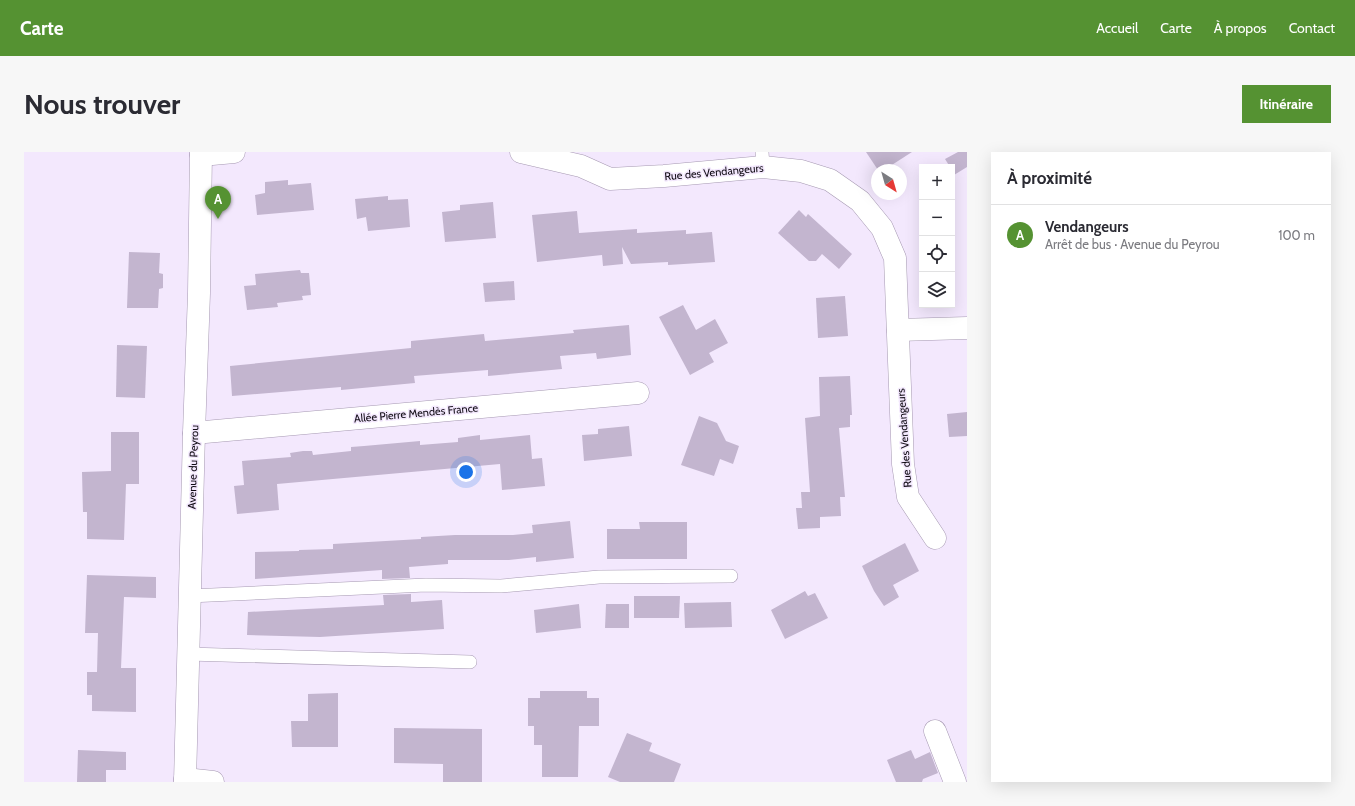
<!DOCTYPE html>
<html lang="fr">
<meta charset="utf-8">
<style>
:root{--surface:#fff;--page:#f7f7f7;--text:#2b2b33;--muted:#7c7c81;--line:#e1e1e2;--accent:#559232}
body{margin:0;font-family:Cabin,sans-serif;background:var(--page);color:var(--text)}
.controls{position:absolute;right:12px;top:12px;display:grid;overflow:hidden;border-radius:0px;box-shadow:0 4px 16px #0002}
.controls button{width:36px;height:36px;display:grid;place-items:center;padding:0;border:0;border-bottom:1px solid var(--line);background:var(--surface);color:var(--text);font:20px sans-serif}
.compass{position:absolute;left:847px;top:12px;width:36px;height:36px;border-radius:50%;background:var(--surface);box-shadow:0 4px 16px #0002;rotate:143deg}
.you{position:absolute;left:442px;top:320px;width:14px;height:14px;margin:-10px;border:3px solid #fff;border-radius:50%;background:#1a73e8;box-shadow:0 0 0 6px #1a73e833}
.badge{display:grid;place-items:center;width:26px;height:26px;border-radius:50%;background:var(--accent);color:#fff;font-size:13px;font-weight:700}
.pin{position:absolute;translate:-50% -33px;filter:drop-shadow(0 1px 2px #0008)}
.pin::after{content:'';position:absolute;top:21px;width:14px;height:12px;background:inherit;clip-path:polygon(0 0,100% 0,50% 100%)}
.list{margin:0;padding:0;list-style:none}
h2{display:flex;justify-content:space-between;align-items:center;height:52px;margin:0;padding:0 16px;font-size:17px}
h2 small{font-size:13px;font-weight:400;color:var(--muted)}
.list li{display:grid;grid-template-columns:26px 1fr auto;gap:12px;align-items:center;box-sizing:border-box;height:60px;padding:0 16px;border-top:1px solid var(--line)}
.list b{display:block;font-size:15px;white-space:nowrap}
.list p{margin:0;font-size:13px;white-space:nowrap;color:var(--muted)}
.list em{font-size:13px;font-style:normal;color:var(--muted)}
.icon{flex:none;width:22px;height:22px;fill:none;stroke:currentColor;stroke-width:2;stroke-linecap:round;stroke-linejoin:round}
.map{position:relative;flex:none;width:943px;height:630px;overflow:hidden;border-radius:0px}
header{display:flex;align-items:center;gap:24px;box-sizing:border-box;height:56px;padding:0 20px;background:var(--accent);color:#fff}
header strong{font-size:19px}
nav{display:flex;gap:22px;margin-inline-start:auto;font-size:14px}
.intro{display:flex;align-items:center;justify-content:space-between;box-sizing:border-box;height:96px;padding:0 24px}
h1{margin:0;font-size:28px}
.button{padding:10px 18px;border-radius:0px;background:var(--accent);color:#fff;font-size:14px;font-weight:700}
main{display:flex;gap:24px;padding:0 24px}
aside{flex:1;background:var(--surface);border-radius:0px;box-shadow:0 4px 16px #0002}
.map>svg:first-child{display:block}
.building{fill:#c3b5cf}
.lines{fill:none;stroke-linecap:round;stroke-linejoin:round}
.lane-casing{stroke:#a699b2;stroke-width:14}
.street-casing{stroke:#a699b2;stroke-width:23}
.lane{stroke:#fff;stroke-width:13}
.street{stroke:#fff;stroke-width:22}
.labels{text-anchor:middle;stroke-width:3;stroke-linejoin:round;paint-order:stroke}
.street-label{font-size:11px;fill:#100b14;stroke:#f3e8fd}
</style>
<header>
<strong>Carte</strong>
<nav><a>Accueil</a><a>Carte</a><a>À propos</a><a>Contact</a></nav>
</header>
<div class="intro"><h1>Nous trouver</h1><a class="button">Itinéraire</a></div>
<main>
<div class="map">
<svg width="943" height="630" viewBox="0 0 943 630">
<rect width="100%" height="100%" fill="#f3e8fd"/>
<!-- building -->
<g class="building">
<path d="M 842,0 L 888,0 L 860,18 L 854,18 Z"/>
<path d="M 934,0 L 943,0 L 943,15 L 930,23 L 928,19 L 928,15 L 926,15 L 921,7 Z"/>
<path d="M 264,28 L 264,33 L 287,31 L 290,58 L 233,63 L 231,43 L 241,41 L 241,30 Z"/>
<path d="M 364,44 L 364,48 L 384,47 L 386,75 L 344,79 L 342,65 L 333,67 L 331,47 Z"/>
<path d="M 469,50 L 472,86 L 421,90 L 418,60 L 436,58 L 436,53 Z"/>
<path d="M 775,58 L 782,65 L 784,62 L 828,102 L 815,117 L 798,102 L 792,109 L 785,109 L 754,81 Z"/>
<path d="M 553,59 L 555,81 L 613,77 L 613,81 L 662,78 L 662,82 L 688,80 L 691,110 L 644,113 L 644,110 L 607,112 L 598,95 L 599,112 L 579,114 L 578,103 L 513,110 L 508,63 Z"/>
<path d="M 105,100 L 136,101 L 135,121 L 139,122 L 139,136 L 135,137 L 134,156 L 103,156 Z"/>
<path d="M 276,118 L 277,121 L 285,121 L 287,143 L 278,144 L 279,148 L 253,151 L 254,155 L 223,158 L 220,134 L 232,133 L 231,122 Z"/>
<path d="M 490,129 L 491,148 L 461,150 L 459,131 Z"/>
<path d="M 821,144 L 824,184 L 794,186 L 792,146 Z"/>
<path d="M 659,153 L 672,178 L 691,167 L 704,191 L 685,201 L 690,210 L 666,223 L 635,165 Z"/>
<path d="M 605,173 L 607,203 L 573,207 L 572,201 L 536,204 L 538,217 L 464,224 L 464,218 L 390,224 L 391,231 L 317,238 L 317,235 L 208,244 L 206,214 L 387,196 L 387,189 L 460,182 L 461,189 L 550,181 L 549,178 Z"/>
<path d="M 93,193 L 123,194 L 121,246 L 92,245 Z"/>
<path d="M 826,224 L 828,263 L 826,263 L 826,275 L 815,276 L 821,345 L 816,345 L 817,364 L 796,365 L 796,376 L 774,377 L 772,356 L 778,356 L 777,340 L 786,340 L 781,266 L 796,264 L 795,225 Z"/>
<path d="M 943,260 L 943,284 L 925,285 L 923,262 Z"/>
<path d="M 675,264 L 693,271 L 702,289 L 715,294 L 709,312 L 696,307 L 690,324 L 657,313 Z"/>
<path d="M 605,274 L 608,304 L 560,309 L 558,283 L 574,282 L 574,277 Z"/>
<path d="M 87,280 L 115,280 L 115,332 L 102,332 L 100,388 L 63,387 L 63,360 L 59,360 L 58,320 L 87,319 Z"/>
<path d="M 456,283 L 456,288 L 506,283 L 508,307 L 518,306 L 521,334 L 478,338 L 476,312 L 376,321 L 253,332 L 255,358 L 213,362 L 210,334 L 220,333 L 218,309 L 267,305 L 266,301 L 279,299 L 288,299 L 289,303 L 327,299 L 327,295 L 340,294 L 396,289 L 396,293 L 434,290 L 434,286 Z"/>
<path d="M 546,369 L 550,406 L 512,410 L 512,405 L 485,408 L 424,408 L 424,412 L 385,415 L 386,426 L 358,427 L 358,418 L 231,427 L 231,400 L 275,399 L 275,398 L 309,397 L 309,392 L 397,387 L 397,385 L 431,383 L 489,383 L 509,381 L 508,373 Z"/>
<path d="M 615,370 L 663,370 L 663,407 L 583,407 L 583,377 L 616,377 Z"/>
<path d="M 881,391 L 895,419 L 869,433 L 875,445 L 860,454 L 850,439 L 838,414 Z"/>
<path d="M 63,423 L 132,425 L 132,446 L 100,445 L 97,516 L 112,516 L 112,560 L 68,559 L 68,543 L 63,543 L 63,520 L 73,520 L 74,481 L 61,481 Z"/>
<path d="M 781,439 L 784,444 L 791,441 L 804,466 L 761,487 L 747,458 Z"/>
<path d="M 387,442 L 387,450 L 418,448 L 420,477 L 296,485 L 223,483 L 224,460 L 360,453 L 359,443 Z"/>
<path d="M 610,444 L 656,444 L 655,466 L 610,466 Z"/>
<path d="M 707,450 L 708,475 L 661,476 L 660,451 Z"/>
<path d="M 555,452 L 557,476 L 512,481 L 510,458 Z"/>
<path d="M 582,452 L 605,452 L 605,476 L 581,476 Z"/>
<path d="M 516,539 L 563,539 L 563,546 L 575,546 L 575,574 L 555,574 L 554,625 L 518,625 L 518,593 L 510,593 L 510,574 L 504,574 L 504,546 L 516,546 Z"/>
<path d="M 314,541 L 314,595 L 268,595 L 267,569 L 284,569 L 284,542 Z"/>
<path d="M 370,576 L 458,577 L 458,630 L 419,630 L 419,612 L 370,611 Z"/>
<path d="M 603,581 L 628,591 L 625,599 L 657,612 L 650,630 L 596,630 L 584,625 Z"/>
<path d="M 54,598 L 102,600 L 102,618 L 82,618 L 82,630 L 53,630 Z"/>
<path d="M 887,598 L 891,607 L 906,600 L 914,621 L 899,627 L 898,630 L 872,630 L 863,608 Z"/>
</g>
<g class="lines">
<defs>
<g id="lane">
<path d="M 738,0 L 739,15"/>
<path d="M 165,444 L 402,433 L 477,434 L 575,425 L 707,424"/>
<path d="M 164,502 L 446,510"/>
</g>
<g id="street">
<path d="M 497,0 L 557,14 L 586,27 L 640,24 L 739,15 L 777,19 L 806,28 L 836,49 L 858,76 L 871,106 L 879,312 L 884,345 L 911,386"/>
<path d="M 177,3 L 210,0"/>
<path d="M 874,178 L 943,176"/>
<path d="M 170,281 L 614,241"/>
<path d="M 911,579 L 931,630"/>
<path d="M 161,627 L 189,630"/>
<path d="M 161,630 L 170,281 L 175,141 L 177,0"/>
</g>
</defs>
<!-- lane casing -->
<use href="#lane" class="lane-casing"/>
<!-- street casing -->
<use href="#street" class="street-casing"/>
<!-- lane -->
<use href="#lane" class="lane"/>
<!-- street -->
<use href="#street" class="street"/>
</g>
<g class="labels">
<!-- street labels -->
<g class="street-label">
<text transform="translate(690 20) rotate(-5)" y="4">Rue des Vendangeurs</text>
<text transform="translate(392 261) rotate(-5)" y="4">Allée Pierre Mendès France</text>
<text transform="translate(880 286) rotate(-94)" y="4">Rue des Vendangeurs</text>
<text transform="translate(169 315) rotate(-88)" y="4">Avenue du Peyrou</text>
</g>
</g>
</svg>
<div class="controls">
<button>+</button>
<button>−</button>
<button><svg class="icon" aria-label="locate" viewBox="0 0 24 24"><circle cx="12" cy="12" r="6"/><path d="M12 2v4M12 18v4M2 12h4M18 12h4"/></svg></button>
<button><svg class="icon" aria-label="layers" viewBox="0 0 24 24"><path d="M12 4l9 5-9 5-9-5zM3 14l9 5 9-5"/></svg></button>
</div>
<svg class="compass" viewBox="-18 -18 36 36"><path d="M0-13l5 13h-10z" fill="#e53935"/><path d="M0 13l5-13h-10z" fill="#7c7c81"/></svg>
<div class="you"></div>
<div class="pin badge" style="left:194px;top:67px">A</div>
</div>
<aside>
<h2>À proximité<small></small></h2>
<ul class="list">
<li><span class="badge">A</span><div><b>Vendangeurs</b><p>Arrêt de bus · Avenue du Peyrou</p></div><em>100 m</em></li>
</ul>
</aside>
</main>
